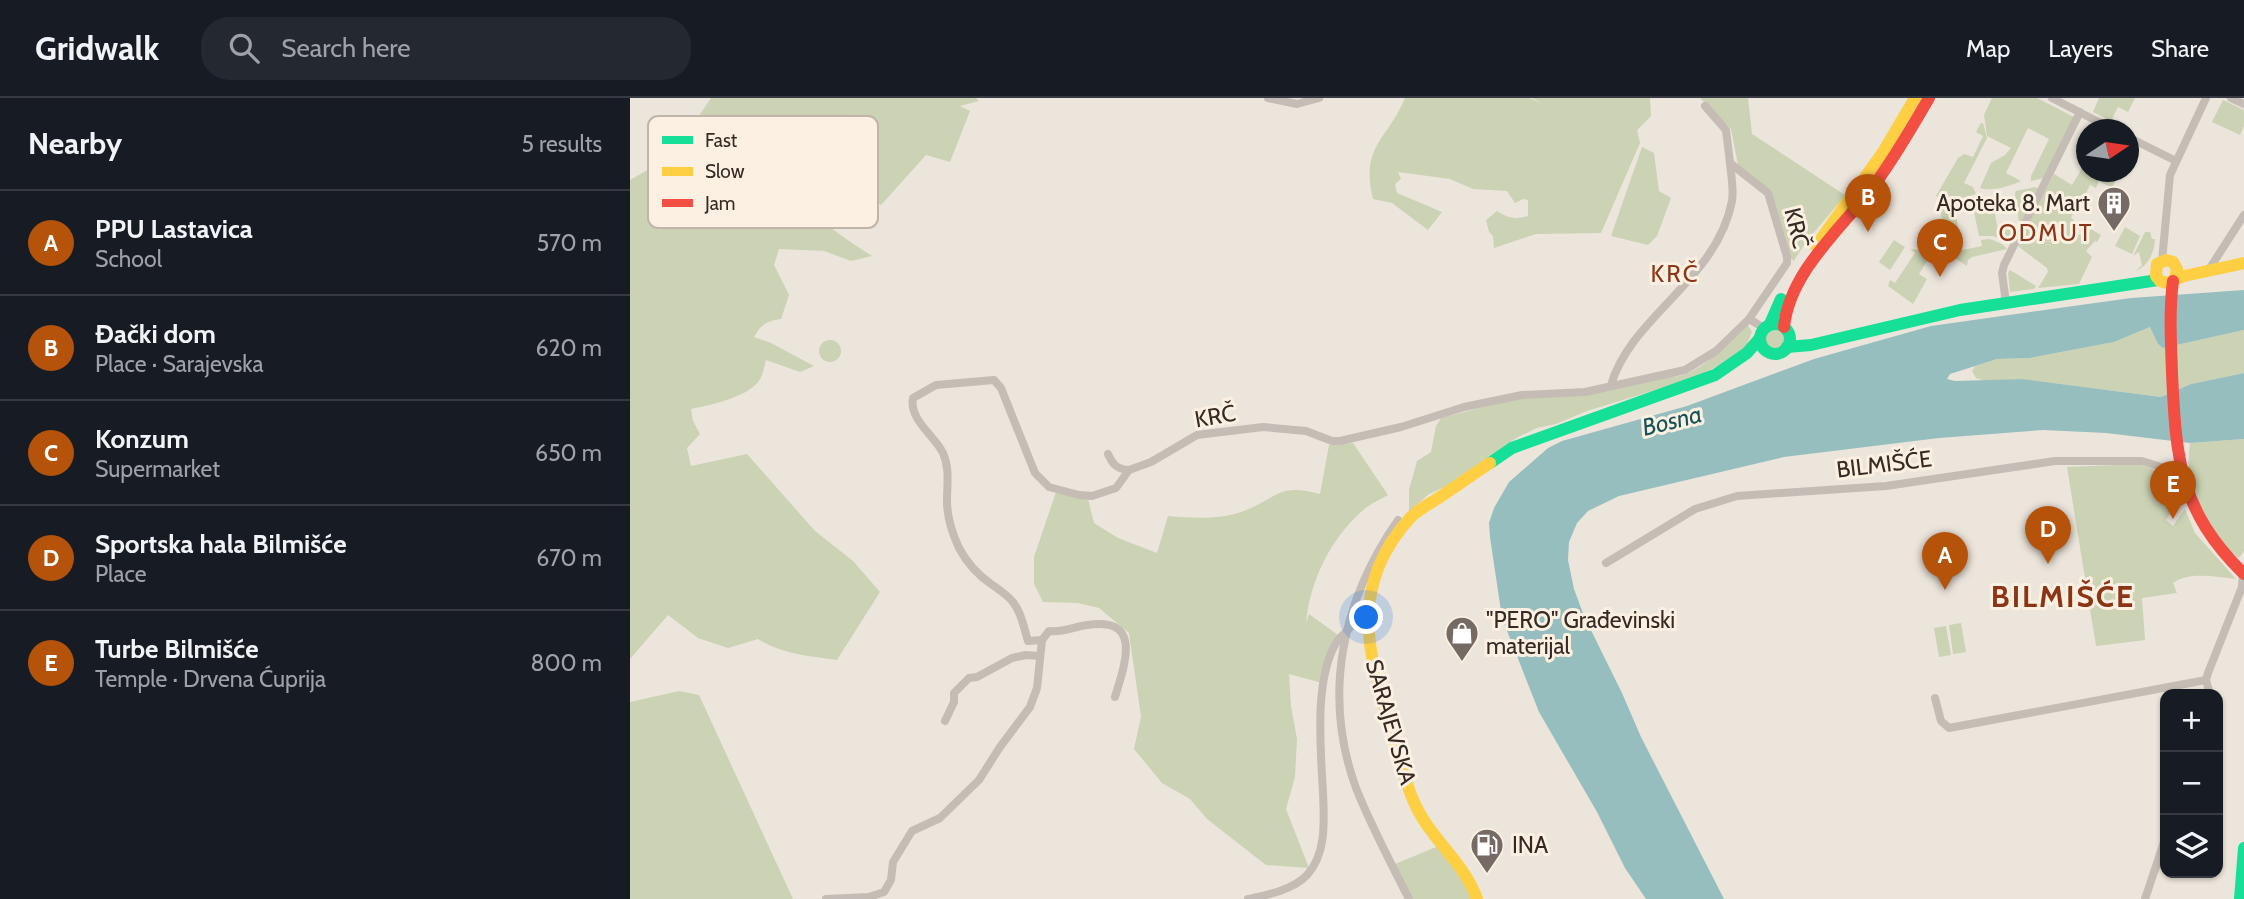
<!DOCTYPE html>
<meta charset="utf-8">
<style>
:root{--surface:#171b24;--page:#242831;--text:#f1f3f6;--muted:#9ea1a6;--line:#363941;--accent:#b45309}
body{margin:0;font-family:Cabin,sans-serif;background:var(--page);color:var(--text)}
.controls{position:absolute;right:21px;bottom:21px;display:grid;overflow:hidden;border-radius:14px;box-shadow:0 2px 5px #0004}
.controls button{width:63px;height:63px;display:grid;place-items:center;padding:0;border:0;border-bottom:2px solid var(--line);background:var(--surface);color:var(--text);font:35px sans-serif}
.compass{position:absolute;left:1446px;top:21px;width:63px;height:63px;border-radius:50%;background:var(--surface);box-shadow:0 2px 5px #0004;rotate:77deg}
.you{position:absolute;left:737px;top:520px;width:24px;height:24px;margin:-18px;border:5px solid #fff;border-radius:50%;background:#1a73e8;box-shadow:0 0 0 10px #1a73e833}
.badge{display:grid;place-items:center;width:46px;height:46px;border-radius:50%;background:var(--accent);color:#fff;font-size:23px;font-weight:700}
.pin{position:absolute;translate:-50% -58px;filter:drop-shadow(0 2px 4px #0008)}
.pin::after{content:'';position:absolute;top:37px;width:24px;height:21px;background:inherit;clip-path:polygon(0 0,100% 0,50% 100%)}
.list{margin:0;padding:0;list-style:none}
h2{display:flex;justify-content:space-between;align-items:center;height:91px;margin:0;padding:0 28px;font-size:30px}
h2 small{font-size:23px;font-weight:400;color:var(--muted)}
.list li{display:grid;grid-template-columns:46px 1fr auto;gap:21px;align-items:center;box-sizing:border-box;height:105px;padding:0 28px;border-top:2px solid var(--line)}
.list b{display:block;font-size:26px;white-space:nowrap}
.list p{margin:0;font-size:23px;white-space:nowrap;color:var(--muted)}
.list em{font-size:23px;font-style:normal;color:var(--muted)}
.icon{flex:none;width:38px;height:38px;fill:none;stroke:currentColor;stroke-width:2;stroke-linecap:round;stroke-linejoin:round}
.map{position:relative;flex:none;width:1614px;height:801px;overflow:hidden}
header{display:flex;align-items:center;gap:42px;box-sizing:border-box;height:98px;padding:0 35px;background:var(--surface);border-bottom:2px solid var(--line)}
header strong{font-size:33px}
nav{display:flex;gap:38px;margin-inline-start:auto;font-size:24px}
.search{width:490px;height:63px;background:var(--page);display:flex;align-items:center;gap:18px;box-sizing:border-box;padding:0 24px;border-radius:28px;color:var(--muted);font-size:26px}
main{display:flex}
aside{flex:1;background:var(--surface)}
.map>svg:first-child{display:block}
.green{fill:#ccd2b4}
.water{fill:#97bebf}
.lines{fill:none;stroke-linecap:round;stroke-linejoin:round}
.street{stroke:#c5bdb5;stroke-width:8}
.fast{stroke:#16e098;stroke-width:12}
.slow{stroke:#ffcf43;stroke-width:12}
.jam{stroke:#f24e42;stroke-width:12}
.labels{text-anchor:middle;stroke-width:6;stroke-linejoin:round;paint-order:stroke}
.poi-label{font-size:23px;fill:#352a24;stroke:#fbf0e1;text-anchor:start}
.street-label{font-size:23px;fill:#352a24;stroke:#fbf0e1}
.neighbourhood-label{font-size:24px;letter-spacing:2px;fill:#8b3516;stroke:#fbf0e1}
.water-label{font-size:24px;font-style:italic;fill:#165359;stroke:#fbf0e1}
.district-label{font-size:30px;font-weight:bold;letter-spacing:2px;fill:#8b3516;stroke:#fbf0e1}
.key{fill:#fbf0e1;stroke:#c0b5a8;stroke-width:2}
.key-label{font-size:19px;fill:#352a24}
</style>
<header>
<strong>Gridwalk</strong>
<div class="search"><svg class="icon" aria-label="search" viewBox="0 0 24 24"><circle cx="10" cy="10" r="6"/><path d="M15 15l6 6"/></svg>Search here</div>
<nav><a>Map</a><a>Layers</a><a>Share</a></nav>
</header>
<main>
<aside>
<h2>Nearby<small>5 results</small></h2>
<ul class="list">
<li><span class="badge">A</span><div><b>PPU Lastavica</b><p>School</p></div><em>570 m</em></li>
<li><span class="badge">B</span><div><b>Đački dom</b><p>Place · Sarajevska</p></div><em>620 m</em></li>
<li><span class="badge">C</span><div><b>Konzum</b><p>Supermarket</p></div><em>650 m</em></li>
<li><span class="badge">D</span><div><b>Sportska hala Bilmišće</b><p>Place</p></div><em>670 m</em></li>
<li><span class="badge">E</span><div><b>Turbe Bilmišće</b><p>Temple · Drvena Ćuprija</p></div><em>800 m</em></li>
</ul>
</aside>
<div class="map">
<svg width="1614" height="801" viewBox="0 0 1614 801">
<rect width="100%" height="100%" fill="#ece5dc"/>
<!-- green -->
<g class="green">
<path d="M 81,0 L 346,0 L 349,3 L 330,8 L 340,13 L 320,64 L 296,57 L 251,107 L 214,80 L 211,81 L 205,88 L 175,102 C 193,127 217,142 242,158 L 221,163 L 194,153 L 149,151 L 144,167 L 159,197 L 151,221 C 136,223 131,227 124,239 L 141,245 L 184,268 L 170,274 L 136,262 C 134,269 133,278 128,284 C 115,300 80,307 61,311 L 63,323 L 70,336 L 57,350 L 61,368 L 117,356 L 185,433 L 223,463 L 250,494 L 207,562 C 180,558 151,556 128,541 L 98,550 L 68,540 L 38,517 L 0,561 L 0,82 L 42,58 Z"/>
<path d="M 775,0 L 899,0 L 913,6 L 902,0 L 1020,0 L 1021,18 L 1007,32 L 1010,45 L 971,135 L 906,136 L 864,150 L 863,138 L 859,134 L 856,122 L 867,113 C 877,120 886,122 898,118 L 898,102 L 893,101 L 885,105 L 877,93 L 843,91 L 820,81 L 768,74 L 771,81 L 765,86 L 767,95 L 812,114 L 798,132 L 762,105 L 743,101 C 730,48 757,43 775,0 Z"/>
<path d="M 1070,0 L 1118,0 L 1122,36 L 1215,97 C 1199,119 1177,139 1164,163 L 1160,160 L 1139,94 L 1108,67 L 1101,31 Z"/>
<path d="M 1362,0 L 1407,0 L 1444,19 L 1414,80 L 1401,83 L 1401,78 L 1419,41 L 1398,30 L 1376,75 L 1391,83 C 1380,88 1362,94 1350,90 L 1361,65 L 1375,57 L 1381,50 L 1357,38 L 1354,17 Z"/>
<path d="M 1469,0 L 1505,0 L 1498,14 L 1488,9 L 1481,23 L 1463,14 Z"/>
<path d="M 1593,2 L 1614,12 L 1614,28 L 1610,37 L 1582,24 Z"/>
<path d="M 1351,25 L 1353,25 L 1357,40 L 1334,85 L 1343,89 L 1346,96 L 1323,103 L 1331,144 L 1317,147 L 1309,106 L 1315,104 L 1306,98 L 1328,60 L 1334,56 L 1343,59 L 1353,38 L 1346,34 Z"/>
<path d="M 1012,49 L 1024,55 L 1029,93 L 1041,100 L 1027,138 L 1018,147 L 981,138 Z"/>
<path d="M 1454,67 L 1456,68 L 1456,74 L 1466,74 L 1485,83 L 1482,90 L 1469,83 L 1466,90 L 1460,87 L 1454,99 L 1450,97 L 1449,100 L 1452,102 L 1449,111 L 1443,108 L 1441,112 L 1444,114 L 1441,120 L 1444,122 L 1440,132 L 1456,140 L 1461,131 L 1471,137 L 1467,144 L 1465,143 L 1456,153 L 1462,159 L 1449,186 L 1408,190 L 1418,174 L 1417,170 L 1389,149 L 1388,145 L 1424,76 L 1442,87 Z"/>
<path d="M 1405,89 L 1410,92 L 1392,126 L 1389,125 L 1385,95 L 1386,93 Z"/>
<path d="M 1362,99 L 1368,133 L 1380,131 L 1382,134 L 1386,135 L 1382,145 L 1363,138 L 1349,138 L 1342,104 Z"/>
<path d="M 1495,129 L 1510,138 L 1502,156 L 1485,148 Z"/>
<path d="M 1515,134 L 1520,134 L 1522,141 L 1525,141 C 1524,155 1519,167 1506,173 L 1512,167 L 1509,154 L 1503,158 Z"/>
<path d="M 1360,141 L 1372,146 L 1377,151 L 1342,159 L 1338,162 L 1337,168 L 1320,157 L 1309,157 L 1305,164 L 1298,161 L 1289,176 L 1297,181 L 1283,206 L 1258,188 L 1260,182 L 1265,185 L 1285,155 L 1280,151 L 1289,152 L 1310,149 L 1313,156 L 1352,148 L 1351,142 Z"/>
<path d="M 1264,142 L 1275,149 L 1260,172 L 1249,164 Z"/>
<path d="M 1380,172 L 1406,188 L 1404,191 L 1380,194 L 1378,175 Z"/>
<path d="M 1118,227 L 1122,234 L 1115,251 L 1068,279 L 957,313 L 926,326 L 907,330 L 888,339 L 859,358 L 832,381 L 799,396 L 779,414 L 779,392 L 787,363 L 801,354 L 806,328 L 811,320 L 876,303 L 1041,278 C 1063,283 1102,242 1118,227 Z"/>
<path d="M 1520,229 L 1528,246 L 1533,250 L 1614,232 L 1614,275 L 1561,286 L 1531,299 L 1393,281 L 1355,283 L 1346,280 L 1342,273 L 1345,268 L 1367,261 L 1400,260 L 1484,244 Z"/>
<circle cx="1145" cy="240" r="11"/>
<circle cx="200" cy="253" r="11"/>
<path d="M 1614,341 L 1614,453 L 1609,460 C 1582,441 1564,405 1559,373 C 1558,364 1559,354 1560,345 Z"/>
<path d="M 723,345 L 758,397 C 749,402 738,407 731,414 C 700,442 680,483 676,525 L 679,516 L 708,537 L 692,585 L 659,576 L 661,608 L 667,641 L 665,679 L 656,711 L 679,770 L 636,767 L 577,721 L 560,701 L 532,685 L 504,651 L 511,619 L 499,535 L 469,510 L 448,505 L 413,504 L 404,486 L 404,459 L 426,394 L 458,401 L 464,425 L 488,440 L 527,455 L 538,418 C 563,420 590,422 614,413 C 649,399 648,385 690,396 L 699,347 Z"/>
<path d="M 1508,366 C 1532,374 1541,375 1550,400 L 1536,422 L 1543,428 L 1555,411 L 1565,435 L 1606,481 C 1586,479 1560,473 1543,485 L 1547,495 L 1512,500 L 1515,542 L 1466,548 L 1437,369 Z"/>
<path d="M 1331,525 L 1336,554 L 1323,556 L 1319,527 Z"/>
<path d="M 1316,528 L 1321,557 L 1309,559 L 1304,530 Z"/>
<path d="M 49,593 L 69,597 L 163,801 L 0,801 L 0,604 Z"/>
<path d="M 811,747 L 844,801 L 783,801 L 765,766 Z"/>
</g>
<!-- water -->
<path class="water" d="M 1614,192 L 1614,232 L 1533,250 L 1528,246 L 1520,229 L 1484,244 L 1400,260 L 1367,261 L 1320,276 L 1317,281 L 1325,283 L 1393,281 L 1531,299 L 1561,286 L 1614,275 L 1614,341 L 1560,345 L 1476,335 L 1413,332 L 1309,340 L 1154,359 L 989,398 L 958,413 L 947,425 L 939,444 L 938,462 L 944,491 L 954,518 L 992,595 L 1011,639 L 1094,801 L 1016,801 L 995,770 L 967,714 L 909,614 L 872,520 L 860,439 L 859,425 L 864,410 L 879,384 L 918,350 L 932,343 L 1057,308 L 1184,261 L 1301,228 L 1501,200 Z"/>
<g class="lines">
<!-- street -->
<g class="street">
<path d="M 638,0 L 667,6 L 689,0"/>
<path d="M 1422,0 L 1484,32"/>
<path d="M 1601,0 L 1614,6"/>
<path d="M 1075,8 L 1096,32 L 1100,65"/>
<path d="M 1498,39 L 1546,63"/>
<path d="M 1532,163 L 1540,77 L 1576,0"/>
<path d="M 1580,170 L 1614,117"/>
<path d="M 1376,205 L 1372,175 L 1374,167 L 1450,14"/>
<path d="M 1119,221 L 1134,230"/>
<path d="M 478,356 C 483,367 487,371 499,372"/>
<path d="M 768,422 C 712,502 692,597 726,690 C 741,728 761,765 779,801"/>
<path d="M 976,465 L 1065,411 L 1107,398 L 1256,388 L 1425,363 L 1512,363 L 1551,375"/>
<path d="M 412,542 L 398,543 C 394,530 391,513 382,503 C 376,496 368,491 361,486 C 348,477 336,463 329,450 C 322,435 317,419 317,403 C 317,386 320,371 313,355 C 304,337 279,322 283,300 L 306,287 L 364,282 L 371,290 L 405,375 L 419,389 L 449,397 L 462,398 L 486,390 L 499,372 L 521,364 L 567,337 L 633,329 L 676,333 L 702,343 L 710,343 L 771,329 L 834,309 L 892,297 L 955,294 L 1055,272 L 1086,253 L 1119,221 L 1157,165 L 1157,159 L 1138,95 L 1100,65 C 1101,77 1104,92 1102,103 C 1087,182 1001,218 981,287"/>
<path d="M 1580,596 L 1576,582 L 1578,575 L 1612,489 L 1613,473"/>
<path d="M 1305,600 L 1311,623 L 1319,630 L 1576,582"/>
<path d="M 315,623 L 324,604 L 324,595 L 339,580 L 347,579 L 382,560 L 396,557 L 410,558"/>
<path d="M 196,801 L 239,799 L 254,794 L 261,782 L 263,764 L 282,733 L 310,720 L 349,682 L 370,649 L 400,609 L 407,590 L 412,542 L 419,533 C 432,535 443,529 457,527 C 513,518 495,566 485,599"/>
<path d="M 618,801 C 637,797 663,792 677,777 C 697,755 694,722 693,695 C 691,653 683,579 708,542 C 711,538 715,535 719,531 C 726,524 728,516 737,513"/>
<path d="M 1515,801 L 1535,741"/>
</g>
<!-- fast -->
<g class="fast">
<circle cx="1145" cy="241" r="15"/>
<path d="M 1140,226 L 1151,201"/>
<path d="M 1157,249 L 1181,247 L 1330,212 L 1528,182"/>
<path d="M 860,365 L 882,350 L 1085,277 L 1117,255 L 1130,240"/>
<path d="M 1610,801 L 1614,750"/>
</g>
<!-- slow -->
<g class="slow">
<path d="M 1186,148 L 1253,54 L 1285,0"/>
<path d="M 1545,181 L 1547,171 L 1543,164 L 1536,162 L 1527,166 L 1526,178 L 1530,183 L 1537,185 L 1554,178 L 1614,165"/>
<path d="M 847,801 C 833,762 800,741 784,704 C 774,682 769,656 762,633 C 737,554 718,487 781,419 C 788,412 799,406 807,401 C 825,389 842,377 860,365"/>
</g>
<!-- jam -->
<g class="jam">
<path d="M 1543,183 C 1539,214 1541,244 1542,275 C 1546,361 1549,412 1614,476"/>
<path d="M 1154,229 C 1160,172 1213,130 1245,86 C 1265,59 1282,29 1299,0"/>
</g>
</g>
<!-- icons -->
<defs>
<symbol id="building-pin" viewBox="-11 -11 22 30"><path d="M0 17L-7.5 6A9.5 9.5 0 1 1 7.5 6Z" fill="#756b64" stroke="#fbf0e1"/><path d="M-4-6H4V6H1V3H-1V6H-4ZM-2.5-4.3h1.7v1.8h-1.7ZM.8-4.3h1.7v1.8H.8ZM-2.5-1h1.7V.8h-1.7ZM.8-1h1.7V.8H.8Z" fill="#fff"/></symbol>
<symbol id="shop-pin" viewBox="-11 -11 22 30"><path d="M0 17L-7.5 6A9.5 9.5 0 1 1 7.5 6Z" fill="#756b64" stroke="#fbf0e1"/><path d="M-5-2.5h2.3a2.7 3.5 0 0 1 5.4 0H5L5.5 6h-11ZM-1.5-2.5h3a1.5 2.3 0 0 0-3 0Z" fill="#fff"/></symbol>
<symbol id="fuel-pin" viewBox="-11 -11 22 30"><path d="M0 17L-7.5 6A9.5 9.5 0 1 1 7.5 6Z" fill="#756b64" stroke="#fbf0e1"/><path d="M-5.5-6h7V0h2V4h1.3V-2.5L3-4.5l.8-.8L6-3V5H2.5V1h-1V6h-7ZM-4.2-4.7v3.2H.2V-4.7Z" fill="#fff"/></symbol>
</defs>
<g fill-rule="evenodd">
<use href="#building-pin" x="1465" y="86" width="38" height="52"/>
<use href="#shop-pin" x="813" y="516" width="38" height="52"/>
<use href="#fuel-pin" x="838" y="728" width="38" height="52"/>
</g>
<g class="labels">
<!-- poi labels -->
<g class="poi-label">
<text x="1460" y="113" text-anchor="end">Apoteka 8. Mart</text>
<text x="856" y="530">"PERO" Građevinski<tspan x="856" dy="26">materijal</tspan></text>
<text x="882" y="755">INA</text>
</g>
<!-- street labels -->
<g class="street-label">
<text transform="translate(1167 130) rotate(76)" y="8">KRČ</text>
<text transform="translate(585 318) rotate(-10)" y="8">KRČ</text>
<text transform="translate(1254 366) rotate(-7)" y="8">BILMIŠĆE</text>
<text transform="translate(761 624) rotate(74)" y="8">SARAJEVSKA</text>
</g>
<!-- neighbourhood labels -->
<g class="neighbourhood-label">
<text x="1416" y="143">ODMUT</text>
<text x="1045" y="184">KRČ</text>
</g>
<!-- water labels -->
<g class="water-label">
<text transform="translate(1042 323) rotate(-14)" y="8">Bosna</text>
</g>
<!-- district labels -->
<g class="district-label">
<text x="1433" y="509">BILMIŠĆE</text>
</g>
</g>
<!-- legend -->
<rect x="18" y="18" width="230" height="112" rx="10" class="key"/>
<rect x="32" y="38" width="31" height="8" fill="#16e098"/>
<rect x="32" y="69" width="31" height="9" fill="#ffcf43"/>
<rect x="32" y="101" width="31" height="8" fill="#f24e42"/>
<g class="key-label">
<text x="75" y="49">Fast</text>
<text x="75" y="80">Slow</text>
<text x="75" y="112">Jam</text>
</g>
</svg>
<div class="controls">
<button>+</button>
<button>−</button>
<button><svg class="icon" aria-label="layers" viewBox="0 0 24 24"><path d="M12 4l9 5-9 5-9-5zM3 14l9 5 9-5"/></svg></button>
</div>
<svg class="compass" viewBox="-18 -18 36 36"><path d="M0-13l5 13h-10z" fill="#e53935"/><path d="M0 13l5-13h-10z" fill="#9ea1a6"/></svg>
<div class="you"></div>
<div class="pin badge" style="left:1315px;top:492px">A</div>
<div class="pin badge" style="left:1238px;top:134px">B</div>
<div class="pin badge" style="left:1310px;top:179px">C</div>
<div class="pin badge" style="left:1418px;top:466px">D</div>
<div class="pin badge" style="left:1543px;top:421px">E</div>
</div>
</main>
